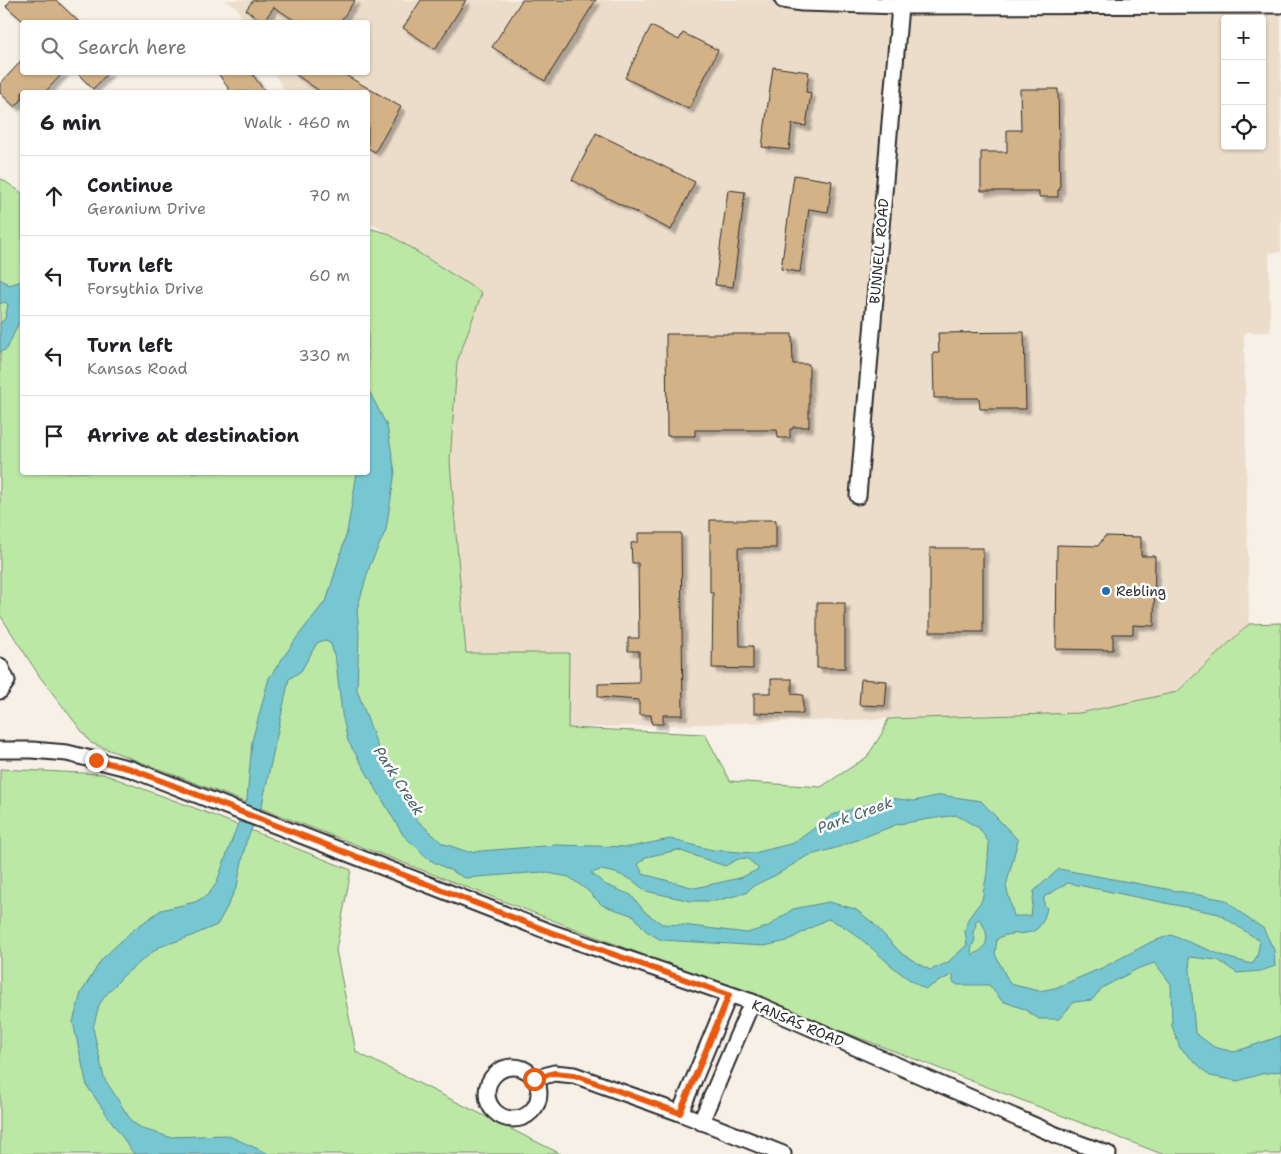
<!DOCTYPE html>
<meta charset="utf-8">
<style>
:root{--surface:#fff;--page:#f2f2f2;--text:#202124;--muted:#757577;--line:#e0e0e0}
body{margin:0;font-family:"Shantell Sans",sans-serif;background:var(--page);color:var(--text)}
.controls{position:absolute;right:15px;top:15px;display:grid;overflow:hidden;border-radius:5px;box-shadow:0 1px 4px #0004}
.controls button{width:45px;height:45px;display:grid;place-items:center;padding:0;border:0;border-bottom:1px solid var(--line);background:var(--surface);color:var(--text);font:25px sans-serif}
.stop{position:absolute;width:15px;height:15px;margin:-11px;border:4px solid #ea580c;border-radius:50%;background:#fff}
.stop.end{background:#ea580c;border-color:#fff;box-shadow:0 1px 5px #0008}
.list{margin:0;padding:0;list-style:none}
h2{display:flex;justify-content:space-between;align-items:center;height:65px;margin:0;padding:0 20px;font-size:21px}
h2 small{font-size:16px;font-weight:400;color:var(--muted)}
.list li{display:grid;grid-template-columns:32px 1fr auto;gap:15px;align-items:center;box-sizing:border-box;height:80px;padding:0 20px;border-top:1px solid var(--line)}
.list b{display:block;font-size:19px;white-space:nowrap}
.list p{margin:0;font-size:16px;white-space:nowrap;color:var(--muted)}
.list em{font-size:16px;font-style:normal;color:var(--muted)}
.icon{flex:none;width:28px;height:28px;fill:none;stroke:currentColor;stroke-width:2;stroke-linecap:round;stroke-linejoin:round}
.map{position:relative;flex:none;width:1281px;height:1154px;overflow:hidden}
.search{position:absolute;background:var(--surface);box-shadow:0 1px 4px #0004;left:20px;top:20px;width:350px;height:55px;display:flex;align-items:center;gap:12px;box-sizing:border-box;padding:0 18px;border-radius:5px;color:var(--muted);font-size:19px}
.panel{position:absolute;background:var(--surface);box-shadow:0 1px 4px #0004;left:20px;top:90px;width:350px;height:385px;border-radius:5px}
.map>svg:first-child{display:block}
.built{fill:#ecddca;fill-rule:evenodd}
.green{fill:#bce8a5;stroke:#748a68}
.water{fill:#77c7d3;stroke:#598990;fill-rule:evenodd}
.building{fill:#d4b287;stroke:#2b2b2b;filter:url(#shadow)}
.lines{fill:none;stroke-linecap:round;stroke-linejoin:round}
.street-casing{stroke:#2b2b2b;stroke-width:19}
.street{stroke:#fff;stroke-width:15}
.route{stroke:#ea580c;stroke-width:6}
.poi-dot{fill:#1f6fb2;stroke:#fff;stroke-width:2}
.labels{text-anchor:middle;stroke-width:5;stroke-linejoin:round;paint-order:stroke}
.street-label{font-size:14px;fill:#2b2b2b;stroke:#fff}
.poi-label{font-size:14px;fill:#2b2b2b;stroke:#fff;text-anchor:start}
.water-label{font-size:15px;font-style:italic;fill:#466266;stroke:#fff}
</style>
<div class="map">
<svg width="1281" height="1154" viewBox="0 0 1281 1154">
<defs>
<filter id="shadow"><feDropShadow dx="4.5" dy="4.5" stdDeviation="1" flood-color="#0004"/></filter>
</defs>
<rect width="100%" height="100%" fill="#f6f0e7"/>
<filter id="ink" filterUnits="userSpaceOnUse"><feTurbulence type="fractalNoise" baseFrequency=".02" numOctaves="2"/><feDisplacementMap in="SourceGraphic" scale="10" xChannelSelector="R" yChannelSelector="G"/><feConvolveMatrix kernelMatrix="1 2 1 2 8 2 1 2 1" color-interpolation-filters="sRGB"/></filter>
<g filter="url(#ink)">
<!-- built -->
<path class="built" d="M 225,0 L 1281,0 L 1281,252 L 1269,253 L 1270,332 L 1244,332 L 1249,624 L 1177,692 L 1080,713 L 567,728 L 569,654 L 466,653 L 450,462 L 457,362 L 482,293 L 368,221 L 368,92 L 286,92 L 274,73 L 368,72 L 368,22 L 245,22 L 236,7 ZM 1225,19 L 1262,19 L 1262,146 L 1225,146 Z"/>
<!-- green -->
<g class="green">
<path d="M 0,178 L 22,193 L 22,472 L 368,472 L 368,228 L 387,233 L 482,293 L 457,362 L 450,462 L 466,653 L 569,653 L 568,728 L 705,734 L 730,781 L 821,787 L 867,757 L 884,730 L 888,719 L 1080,713 L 1177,692 L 1249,624 L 1281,623 L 1281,1154 L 1162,1154 L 91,743 L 40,677 L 0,615 Z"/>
<path d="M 0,769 L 103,774 L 192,807 L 351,870 L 336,950 L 356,1052 L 561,1154 L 0,1154 Z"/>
</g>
<!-- water -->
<g class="water">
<path d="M 0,279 L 9,285 L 22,281 L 22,320 L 19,322 L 7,349 L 0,352 L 0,323 L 5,319 L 8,304 L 4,302 L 0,304 Z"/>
<path d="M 368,389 L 387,426 L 395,472 L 386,530 L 370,565 L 357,609 L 359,633 L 357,690 L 381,756 L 400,785 L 417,820 L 442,843 L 468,852 L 557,845 L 630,847 L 670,839 L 712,850 L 754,853 L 794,843 L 832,815 L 890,798 L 914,801 L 941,795 L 981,801 L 1018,840 L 1006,886 L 1014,916 L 1031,916 L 1034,891 L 1059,869 L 1226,900 L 1247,918 L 1263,928 L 1274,950 L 1275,966 L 1261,971 L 1237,973 L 1218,960 L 1189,957 L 1195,1033 L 1214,1047 L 1234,1052 L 1281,1036 L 1281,1071 L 1261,1074 L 1238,1081 L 1210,1076 L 1180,1048 L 1172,1026 L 1171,984 L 1155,963 L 1139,968 L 1102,988 L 1092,1000 L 1074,1002 L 1059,1019 L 1039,1019 L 1024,1009 L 1002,1001 L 989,985 L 958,985 L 953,982 L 953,974 L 925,989 C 916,984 907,978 899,972 C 879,956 850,925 827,919 L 787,941 L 764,946 L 661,940 L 646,931 L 634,916 L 602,905 L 587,890 L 569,877 L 542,872 L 465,878 L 430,860 L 403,835 L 348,741 L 342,714 L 336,662 L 331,644 L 324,640 L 317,643 L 301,671 L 289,679 L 262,805 L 246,842 L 237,886 L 225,911 L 217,925 L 189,937 L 159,947 L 124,975 L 105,996 L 99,1005 L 93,1028 L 104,1078 L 132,1122 L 143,1129 L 169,1137 L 227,1135 L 269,1154 L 134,1154 L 87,1086 L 73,1022 L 81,993 L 102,959 L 133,930 L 161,910 L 195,902 L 208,895 L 216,884 L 247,799 L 252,741 L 269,678 L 298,636 L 327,599 L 347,532 L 357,473 L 368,472 ZM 956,815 L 979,828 L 989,843 L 987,873 L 982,900 L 968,919 L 965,931 L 967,945 L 947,963 L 930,970 L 902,954 L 872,922 L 855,909 L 829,902 L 793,909 L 767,927 L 747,933 L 683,925 L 662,924 L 646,913 L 631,895 L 606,885 L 591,873 L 601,870 L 616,873 L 632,880 L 646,891 L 668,896 L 691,901 L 715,901 L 746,893 L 753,886 L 776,875 L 807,856 L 836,848 L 898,824 ZM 678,850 L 725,866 L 738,859 L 747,858 L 759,869 L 740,878 L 695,888 L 643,874 L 638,864 L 646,857 ZM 1068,883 L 1219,914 L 1260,941 L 1257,956 L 1252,964 L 1229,958 L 1171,935 L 1151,942 L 1104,967 L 1055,988 L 1039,991 L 1010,984 L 995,954 L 997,939 C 1018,926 1039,946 1047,908 L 1044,905 L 1044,897 ZM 979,919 C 985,926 990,938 984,947 C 982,950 976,953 973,955 L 971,950 L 975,939 L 973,932 L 976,925 L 975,922 Z"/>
</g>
<!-- building -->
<g class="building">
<path d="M 11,0 L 56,0 L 79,22 L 24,22 L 6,6 Z"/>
<path d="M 253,0 L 355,0 L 340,22 L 297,22 L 274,7 L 263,22 L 246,10 Z"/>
<path d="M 421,0 L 466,0 L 435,49 L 403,28 Z"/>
<path d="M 522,0 L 596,0 L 545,81 L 492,47 Z"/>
<path d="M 651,26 L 679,40 L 683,33 L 718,50 L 689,109 L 625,78 Z"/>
<path d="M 22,60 L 22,72 L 64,72 L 45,92 L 22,92 L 22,99 L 15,107 L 0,93 L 0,84 Z"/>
<path d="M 773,67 L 809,72 L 806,92 L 811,93 L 806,126 L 792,124 L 789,150 L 762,147 Z"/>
<path d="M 76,72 L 109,72 L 93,89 Z"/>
<path d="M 217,72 L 251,72 L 265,92 L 231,92 Z"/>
<path d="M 292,72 L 340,72 L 401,107 L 375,152 L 368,148 L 368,92 L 321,92 Z"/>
<path d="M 1020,89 L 1058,89 L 1060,190 L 1058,190 L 1058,197 L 1039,197 L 1039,191 L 981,191 L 981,152 L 1007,152 L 1007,130 L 1021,130 Z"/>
<path d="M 596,133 L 695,182 L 671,230 L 572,180 Z"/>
<path d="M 794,175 L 832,181 L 828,212 L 809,209 L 800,272 L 781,269 Z"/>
<path d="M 728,190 L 745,192 L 733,287 L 715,285 Z"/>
<path d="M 1024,332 L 1026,409 L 980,409 L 979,398 L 934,398 L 933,353 L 939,353 L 938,333 Z"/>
<path d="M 666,334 L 792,334 L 793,364 L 809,364 L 809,427 L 793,427 L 793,429 L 790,429 L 790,438 L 778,438 L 777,430 L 695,430 L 695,436 L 667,436 Z"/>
<path d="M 710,520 L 776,520 L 776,548 L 738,548 L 740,646 L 753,646 L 753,669 L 712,668 L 713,593 L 710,593 Z"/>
<path d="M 638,533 L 681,533 L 683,715 L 663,715 L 663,724 L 652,724 L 651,715 L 639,715 L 639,700 L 598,697 L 598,684 L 639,683 L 639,651 L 628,651 L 628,638 L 639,638 L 638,563 L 632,563 L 631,543 L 638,542 Z"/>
<path d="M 1105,536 L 1141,537 L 1141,556 L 1155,556 L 1154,626 L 1133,625 L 1133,634 L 1113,634 L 1113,650 L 1056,649 L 1057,545 L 1098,546 Z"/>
<rect x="930" y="548" width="53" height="84"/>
<rect x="817" y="603" width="28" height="65"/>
<path d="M 771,679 L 792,679 L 792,694 L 803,695 L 803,714 L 754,713 L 754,693 L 771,693 Z"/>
<path d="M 861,679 L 887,681 L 885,706 L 859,705 Z"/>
</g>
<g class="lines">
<defs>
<g id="street">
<path d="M 783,0 L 802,3 L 900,6 L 1281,5"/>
<path d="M 858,496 L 900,6"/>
<path d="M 0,666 L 7,681 L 0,691"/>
<path d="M 0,750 L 32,750 L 67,753 L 131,769 L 550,932 L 752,1002 L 1056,1135 L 1108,1154"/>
<circle cx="513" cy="1093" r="26"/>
<path d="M 534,1079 L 554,1073 L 574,1075 L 680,1113 L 783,1154"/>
<path d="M 680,1113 L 729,995"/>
<path d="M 701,1122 L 752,1002"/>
</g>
</defs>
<!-- street casing -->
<use href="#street" class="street-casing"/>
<!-- street -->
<use href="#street" class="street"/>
</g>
</g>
<g class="lines" filter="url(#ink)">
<!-- route -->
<path class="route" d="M 96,760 L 131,769 L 550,932 L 729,995 L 680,1113 L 574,1075 L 554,1073 L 534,1079"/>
</g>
<!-- markers -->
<circle class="poi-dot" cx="1106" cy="591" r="5"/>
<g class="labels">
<!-- street labels -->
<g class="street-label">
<text transform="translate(879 251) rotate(-85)" y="5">BUNNELL ROAD</text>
<text transform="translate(798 1023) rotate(23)" y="5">KANSAS ROAD</text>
</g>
<!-- poi labels -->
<g class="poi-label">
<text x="1116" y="596">Rebling</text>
</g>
<!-- water labels -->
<g class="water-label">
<text transform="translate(399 781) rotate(57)" y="5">Park Creek</text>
<text transform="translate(855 815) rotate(-20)" y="5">Park Creek</text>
</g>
</g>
</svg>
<div class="controls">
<button>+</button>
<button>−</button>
<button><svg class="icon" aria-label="locate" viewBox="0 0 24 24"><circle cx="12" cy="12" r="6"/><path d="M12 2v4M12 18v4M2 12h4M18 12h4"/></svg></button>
</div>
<div class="stop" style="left:534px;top:1079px"></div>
<div class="stop end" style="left:96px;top:760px"></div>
<div class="search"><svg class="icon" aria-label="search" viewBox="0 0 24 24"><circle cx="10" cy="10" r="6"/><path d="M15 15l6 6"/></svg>Search here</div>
<section class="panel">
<h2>6 min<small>Walk · 460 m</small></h2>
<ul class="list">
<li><svg class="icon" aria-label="ahead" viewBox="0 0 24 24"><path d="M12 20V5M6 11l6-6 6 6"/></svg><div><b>Continue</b><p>Geranium Drive</p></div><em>70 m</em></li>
<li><svg class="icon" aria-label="left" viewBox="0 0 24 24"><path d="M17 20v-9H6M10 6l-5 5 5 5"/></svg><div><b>Turn left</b><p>Forsythia Drive</p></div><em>60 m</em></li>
<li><svg class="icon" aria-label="left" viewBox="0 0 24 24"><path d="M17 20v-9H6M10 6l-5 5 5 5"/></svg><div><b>Turn left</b><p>Kansas Road</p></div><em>330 m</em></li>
<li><svg class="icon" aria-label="arrive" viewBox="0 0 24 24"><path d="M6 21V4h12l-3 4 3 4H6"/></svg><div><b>Arrive at destination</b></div></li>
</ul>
</section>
</div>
